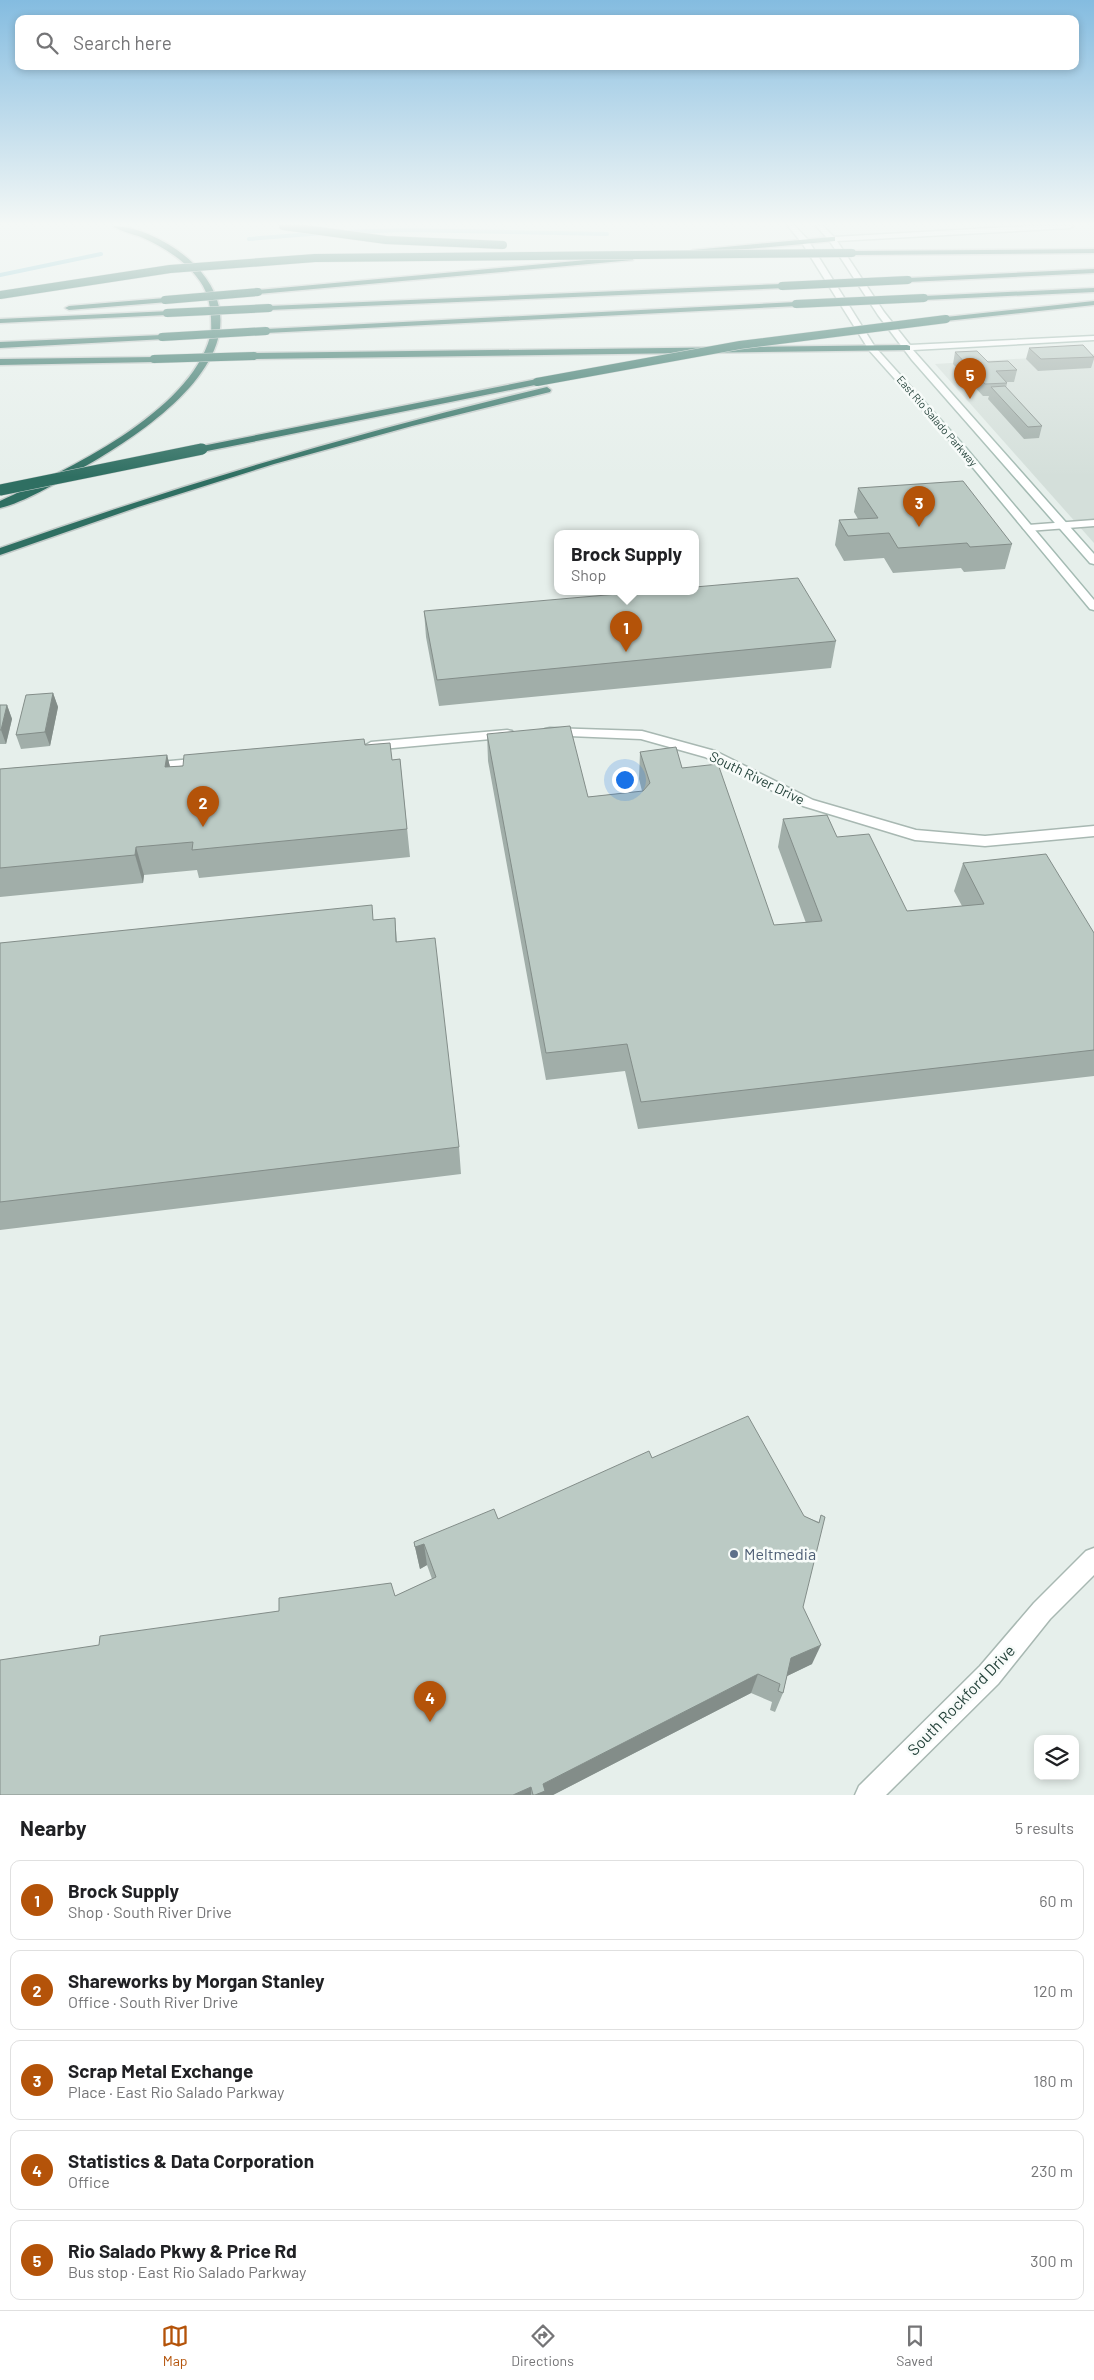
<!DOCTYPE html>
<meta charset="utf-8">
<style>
:root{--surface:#fff;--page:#f2f2f2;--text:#202124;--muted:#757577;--line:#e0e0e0;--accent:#b45309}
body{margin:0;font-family:Barlow,sans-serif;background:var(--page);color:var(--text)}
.controls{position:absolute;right:15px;bottom:15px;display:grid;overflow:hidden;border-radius:10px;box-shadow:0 2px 8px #0003}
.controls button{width:45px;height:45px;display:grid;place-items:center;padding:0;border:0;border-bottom:1px solid var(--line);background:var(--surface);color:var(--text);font:25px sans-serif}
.you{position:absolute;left:624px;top:779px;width:18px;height:18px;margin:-12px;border:4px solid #fff;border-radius:50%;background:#1a73e8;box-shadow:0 0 0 8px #1a73e833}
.badge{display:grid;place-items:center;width:32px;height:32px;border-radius:50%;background:var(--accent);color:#fff;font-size:16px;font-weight:700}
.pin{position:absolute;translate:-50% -41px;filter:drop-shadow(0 1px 2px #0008)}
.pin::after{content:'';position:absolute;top:26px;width:18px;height:15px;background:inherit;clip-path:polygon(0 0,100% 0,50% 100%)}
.popup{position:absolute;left:554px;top:530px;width:145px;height:65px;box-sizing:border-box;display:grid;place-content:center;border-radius:10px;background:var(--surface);filter:drop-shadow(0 1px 4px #0005);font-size:16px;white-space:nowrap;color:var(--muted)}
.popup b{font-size:19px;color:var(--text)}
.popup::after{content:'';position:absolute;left:50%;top:100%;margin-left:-10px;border:10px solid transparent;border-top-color:var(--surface)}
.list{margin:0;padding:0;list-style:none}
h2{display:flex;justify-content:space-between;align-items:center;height:65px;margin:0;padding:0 20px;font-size:21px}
h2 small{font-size:16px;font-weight:400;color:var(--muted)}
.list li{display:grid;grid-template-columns:32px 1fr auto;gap:15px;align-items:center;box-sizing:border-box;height:80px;margin:0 10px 10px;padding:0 10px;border:1px solid var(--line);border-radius:10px}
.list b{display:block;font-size:19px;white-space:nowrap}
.list p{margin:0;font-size:16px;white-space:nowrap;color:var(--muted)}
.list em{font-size:16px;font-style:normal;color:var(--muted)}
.icon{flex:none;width:28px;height:28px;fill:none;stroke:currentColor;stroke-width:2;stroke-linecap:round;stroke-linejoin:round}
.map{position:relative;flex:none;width:1094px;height:1795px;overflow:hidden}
.search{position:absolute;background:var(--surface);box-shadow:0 2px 8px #0003;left:15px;right:15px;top:15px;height:55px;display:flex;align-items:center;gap:12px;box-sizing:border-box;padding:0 18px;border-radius:10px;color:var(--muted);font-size:19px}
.sheet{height:515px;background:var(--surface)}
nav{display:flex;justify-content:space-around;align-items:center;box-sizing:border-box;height:70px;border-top:1px solid var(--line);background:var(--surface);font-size:14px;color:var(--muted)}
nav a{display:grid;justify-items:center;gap:2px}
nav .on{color:var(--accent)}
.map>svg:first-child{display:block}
.built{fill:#d4dfda}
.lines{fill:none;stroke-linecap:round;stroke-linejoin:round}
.stream{stroke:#8ec9d4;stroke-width:4}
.street-casing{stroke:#a8b8b2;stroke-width:3}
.secondary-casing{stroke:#a4bbb3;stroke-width:3}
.highway-casing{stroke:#c2cac8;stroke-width:3}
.street{fill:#fff;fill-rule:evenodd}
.secondary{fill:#fff;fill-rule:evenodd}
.highway{fill:#2f6f62;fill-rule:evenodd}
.highway-bridge-far1-casing{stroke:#c2cac8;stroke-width:9;stroke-linecap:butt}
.highway-bridge-casing{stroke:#c2cac8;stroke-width:12;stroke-linecap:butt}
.highway-bridge-far1{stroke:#2f6f62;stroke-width:8}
.highway-bridge{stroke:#2f6f62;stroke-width:11}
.wall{fill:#a1aea9}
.shaded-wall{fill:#838d89}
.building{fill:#bbcac4;stroke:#838d89}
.service-dot{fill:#5c6f8a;stroke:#f7fbf9;stroke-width:2}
.labels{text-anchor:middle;stroke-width:5;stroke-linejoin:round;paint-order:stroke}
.far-street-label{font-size:11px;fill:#24423a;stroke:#f7fbf9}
.street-label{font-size:14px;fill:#24423a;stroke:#f7fbf9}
.near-service-label{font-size:16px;fill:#4e5e75;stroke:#f7fbf9;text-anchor:start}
.near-street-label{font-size:16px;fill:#24423a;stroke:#f7fbf9}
</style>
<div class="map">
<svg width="1094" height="1795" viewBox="0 0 1094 1795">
<rect width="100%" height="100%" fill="#e6efeb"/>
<!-- built -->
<path class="built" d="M 1094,354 L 1094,543 L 935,364 Z"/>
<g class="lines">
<!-- stream -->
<g class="stream">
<path d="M 345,232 L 406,230 L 607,234"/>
<path d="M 249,239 L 323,233"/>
<path d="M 0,275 L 101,254"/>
</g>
<defs>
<g id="street">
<path d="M 1094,520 L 1094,526 L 1028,531 L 1023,528 L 1028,525 Z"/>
<path d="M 550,728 L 642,731 L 715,751 L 813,800 L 916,830 L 985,836 L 1094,826 L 1094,836 L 985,846 L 915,840 L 803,806 L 705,757 L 641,739 L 545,735 L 543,732 L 545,729 Z"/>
<path d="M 507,730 L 512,731 L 514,734 L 512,737 L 371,750 L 364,746 L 371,742 Z"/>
<path d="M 203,758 L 210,762 L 208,765 L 149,771 L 142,767 L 149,763 Z"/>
<path d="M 1094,1548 L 1094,1575 L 1050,1619 L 998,1684 L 886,1795 L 855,1795 L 859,1786 L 980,1666 L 1034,1603 L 1086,1551 Z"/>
</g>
<g id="secondary">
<path d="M 788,226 L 795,226 L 808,240 L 875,347 L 966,448 L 1094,600 L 1094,610 L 1090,609 L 960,452 L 869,350 L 802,243 Z"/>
<path d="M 816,226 L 823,226 L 834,237 L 1028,226 L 1073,226 L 1070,228 L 837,241 L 884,312 L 910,345 L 1094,336 L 1094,340 L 913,350 L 1094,554 L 1094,564 L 1090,563 L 912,360 L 878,315 L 829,240 Z"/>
</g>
<g id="highway">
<path d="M 113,226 C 140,226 175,245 194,264 C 277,348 144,433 79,470 C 56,483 25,502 0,508 L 0,501 C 67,470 189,413 210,337 C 212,331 211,324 211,318 C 210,302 207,289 196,276 C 182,258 161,246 141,237 C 132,234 120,231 113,226 Z"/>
<path d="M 832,237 L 835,237 L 835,241 L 693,254 L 689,252 L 693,250 Z"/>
<path d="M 1094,249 L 1094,253 L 852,255 L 848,253 L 852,251 Z"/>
<path d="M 630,256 L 633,256 L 633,260 L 258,294 L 254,292 L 258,290 Z"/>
<path d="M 1094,269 L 1094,273 L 908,282 L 904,280 L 908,278 Z"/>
<path d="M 782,284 L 786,286 L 785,288 L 269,310 L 265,308 L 269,306 Z"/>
<path d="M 1094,288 L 1094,292 L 924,300 L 920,298 L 924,296 Z"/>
<path d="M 165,298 L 169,300 L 168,302 L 69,310 L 65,308 L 69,306 Z"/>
<path d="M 1094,301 L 1094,305 L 946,321 L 942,319 L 946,317 Z"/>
<path d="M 796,302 L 800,304 L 799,306 L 266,333 L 262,331 L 266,329 Z"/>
<path d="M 170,311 L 170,315 L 167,315 L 0,323 L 0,319 Z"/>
<path d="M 162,335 L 165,335 L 165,339 L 0,348 L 0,342 Z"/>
<path d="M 907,345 L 910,346 L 910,350 L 254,359 L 250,356 L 254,353 Z"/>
<path d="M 157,357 L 157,361 L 154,362 L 0,365 L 0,359 Z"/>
<path d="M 537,379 L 540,380 L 540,384 L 202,452 L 197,449 L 202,446 Z"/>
<path d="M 547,387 L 551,390 L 550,392 L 412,426 L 274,464 L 138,507 L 0,555 L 0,548 C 180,485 361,431 547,387 Z"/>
</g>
</defs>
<!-- street casing -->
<use href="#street" class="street-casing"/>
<!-- secondary casing -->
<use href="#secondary" class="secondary-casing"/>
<!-- highway casing -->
<use href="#highway" class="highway-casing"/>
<!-- street -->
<use href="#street" class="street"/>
<!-- secondary -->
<use href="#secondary" class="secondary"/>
<!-- highway -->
<use href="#highway" class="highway"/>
<defs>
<g id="highway-bridge-far1">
<path d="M 283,226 L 386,240 L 503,245"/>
<path d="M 782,286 L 908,280"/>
<path d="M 0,295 L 170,269 L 315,258 L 852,253"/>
<path d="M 165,300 L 258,292"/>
<path d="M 796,304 L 924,298"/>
<path d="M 167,313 L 269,308"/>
<path d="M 162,337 L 266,331"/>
<path d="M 154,359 L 254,356"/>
<path d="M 537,382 L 740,345 L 946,319"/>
</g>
<path id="highway-bridge" d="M 0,490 L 202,449"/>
</defs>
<!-- highway-bridge-far1 casing -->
<use href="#highway-bridge-far1" class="highway-bridge-far1-casing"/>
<!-- highway-bridge casing -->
<use href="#highway-bridge" class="highway-bridge-casing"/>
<!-- highway-bridge-far1 -->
<use href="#highway-bridge-far1" class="highway-bridge-far1"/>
<!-- highway-bridge -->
<use href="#highway-bridge" class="highway-bridge"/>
</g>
<!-- wall -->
<g class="wall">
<path d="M 1029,348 L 1094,356 L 1094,359 L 1091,368 L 1038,371 L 1026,359 Z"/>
<path d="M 955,352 L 1017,370 L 1014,382 L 1006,382 L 1007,383 L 1006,388 L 1042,426 L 1039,438 L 1024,439 L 988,399 L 989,396 L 983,396 L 953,364 Z"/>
<path d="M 858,488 L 1012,544 L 1005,569 L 964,572 L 961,568 L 893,573 L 884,558 L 844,561 L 835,545 L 839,520 L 858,519 L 854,512 Z"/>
<path d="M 424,611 L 836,641 L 831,668 L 439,706 L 426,637 Z"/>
<path d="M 53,693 L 58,707 L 50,746 L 21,749 L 16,735 Z"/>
<path d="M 0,705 L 7,705 L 12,719 L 6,744 L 0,744 Z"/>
<path d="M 487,734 L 588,797 L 642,791 L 639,779 L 640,752 L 682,768 L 774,925 L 806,923 L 778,847 L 783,819 L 837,837 L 907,911 L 962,906 L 954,891 L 963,863 L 1094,933 L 1094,1076 L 638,1129 L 625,1071 L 546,1080 L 488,761 Z"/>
<path d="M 365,745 L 392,760 L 400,759 L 410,857 L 199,878 L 197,870 L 144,875 L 143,883 L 0,897 L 0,769 L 167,755 L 170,767 Z"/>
<path d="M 395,918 L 397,942 L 459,1147 L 461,1174 L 0,1230 L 0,943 L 374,920 Z"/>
<path d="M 652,1458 L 819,1522 L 821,1515 L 803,1607 L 812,1664 L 787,1676 L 783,1693 L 775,1712 L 770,1710 L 772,1702 L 751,1693 L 553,1795 L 0,1795 L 99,1645 L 279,1611 L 395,1596 L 432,1579 L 427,1565 L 420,1569 L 414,1542 L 498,1519 Z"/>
</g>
<!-- shaded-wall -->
<g class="shaded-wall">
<path d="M 53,693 L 58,707 L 50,746 L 45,732 Z"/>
<path d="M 7,705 L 12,719 L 6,744 L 1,730 Z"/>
<path d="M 167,755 L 174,782 L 165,767 Z"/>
<path d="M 136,847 L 144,875 L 143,883 L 135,855 Z"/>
<path d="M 424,1544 L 427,1565 L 420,1569 L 415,1547 Z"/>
<path d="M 821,1645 L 812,1664 L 783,1678 L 791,1658 Z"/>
<path d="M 758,1674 L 751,1693 L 553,1795 L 535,1795 L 543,1784 Z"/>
<path d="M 531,1787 L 531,1795 L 513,1795 Z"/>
</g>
<!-- building -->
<g class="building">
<path d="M 1083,345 L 1094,357 L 1041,359 L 1029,348 Z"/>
<path d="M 977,351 L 988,362 L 1008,361 L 1017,370 L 996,371 L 1007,383 L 985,384 L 955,352 Z"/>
<path d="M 1005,386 L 1042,426 L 1028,427 L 991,387 Z"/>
<path d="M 963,481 L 1012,544 L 970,547 L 967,543 L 898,548 L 889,533 L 848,536 L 839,520 L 878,518 L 858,488 Z"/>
<path d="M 798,578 L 836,641 L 437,680 L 424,611 L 652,591 L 695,591 L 695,587 Z"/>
<path d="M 53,693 L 45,732 L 16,735 L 26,695 Z"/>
<path d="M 0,705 L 7,705 L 1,730 L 0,730 Z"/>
<path d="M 570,726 L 588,797 L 643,791 L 650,783 L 640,752 L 676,747 L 682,768 L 718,764 L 774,925 L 822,921 L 783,819 L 827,815 L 837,837 L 869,834 L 907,911 L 984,904 L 963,863 L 1046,854 L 1094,933 L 1094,1050 L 641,1102 L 627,1044 L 546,1053 L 487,734 Z"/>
<path d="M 364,739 L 365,745 L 390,743 L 392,760 L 400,759 L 407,829 L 192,850 L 193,842 L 136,847 L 135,855 L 0,868 L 0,769 L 167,755 L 165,767 L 183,766 L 184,755 Z"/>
<path d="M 372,905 L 373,920 L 395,918 L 396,942 L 435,938 L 459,1147 L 0,1202 L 0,943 Z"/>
<path d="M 748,1416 L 804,1516 L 819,1523 L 821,1515 L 825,1517 L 803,1607 L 821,1645 L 791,1658 L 783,1693 L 778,1691 L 780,1684 L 758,1674 L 543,1784 L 545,1791 L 535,1795 L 533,1795 L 531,1787 L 513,1795 L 0,1795 L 0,1660 L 99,1645 L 100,1636 L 279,1611 L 279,1598 L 391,1583 L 395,1596 L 436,1577 L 424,1544 L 415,1547 L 414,1542 L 494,1509 L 498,1519 L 649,1451 L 652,1458 Z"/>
</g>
<!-- sky -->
<linearGradient id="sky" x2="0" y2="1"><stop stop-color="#84bce0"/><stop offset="0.47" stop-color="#f4f8f6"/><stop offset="1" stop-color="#f4f8f6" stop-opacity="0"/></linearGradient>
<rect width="1094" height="477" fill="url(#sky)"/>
<!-- markers -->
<circle class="service-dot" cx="734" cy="1554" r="5"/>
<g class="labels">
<!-- far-street labels -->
<g class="far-street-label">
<text transform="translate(937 421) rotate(49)" y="4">East Rio Salado Parkway</text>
</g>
<!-- street labels -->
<g class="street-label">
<text transform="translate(757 778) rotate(26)" y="5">South River Drive</text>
</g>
<!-- near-service labels -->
<g class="near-service-label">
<text x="744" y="1560">Meltmedia</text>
</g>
<!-- near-street labels -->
<g class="near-street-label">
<text transform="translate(961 1700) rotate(-46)" y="6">South Rockford Drive</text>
</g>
</g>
</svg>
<div class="controls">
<button><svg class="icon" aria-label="layers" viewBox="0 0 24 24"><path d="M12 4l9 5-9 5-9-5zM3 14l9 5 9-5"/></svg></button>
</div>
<div class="you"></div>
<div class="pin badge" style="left:626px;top:652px">1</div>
<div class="popup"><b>Brock Supply</b>Shop</div>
<div class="pin badge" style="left:203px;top:827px">2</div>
<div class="pin badge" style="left:919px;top:527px">3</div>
<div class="pin badge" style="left:430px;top:1722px">4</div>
<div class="pin badge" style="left:970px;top:399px">5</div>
<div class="search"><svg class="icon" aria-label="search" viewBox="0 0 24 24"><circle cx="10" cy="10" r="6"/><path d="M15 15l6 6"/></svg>Search here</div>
</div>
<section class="sheet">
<h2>Nearby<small>5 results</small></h2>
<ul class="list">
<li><span class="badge">1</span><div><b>Brock Supply</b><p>Shop · South River Drive</p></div><em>60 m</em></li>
<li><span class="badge">2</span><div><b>Shareworks by Morgan Stanley</b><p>Office · South River Drive</p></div><em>120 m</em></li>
<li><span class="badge">3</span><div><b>Scrap Metal Exchange</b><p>Place · East Rio Salado Parkway</p></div><em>180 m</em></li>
<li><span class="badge">4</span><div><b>Statistics &amp; Data Corporation</b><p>Office</p></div><em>230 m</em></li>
<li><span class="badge">5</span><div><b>Rio Salado Pkwy &amp; Price Rd</b><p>Bus stop · East Rio Salado Parkway</p></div><em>300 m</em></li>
</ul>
</section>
<nav>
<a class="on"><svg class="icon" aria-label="map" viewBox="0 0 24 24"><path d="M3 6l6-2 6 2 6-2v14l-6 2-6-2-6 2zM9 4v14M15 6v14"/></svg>Map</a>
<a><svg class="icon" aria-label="directions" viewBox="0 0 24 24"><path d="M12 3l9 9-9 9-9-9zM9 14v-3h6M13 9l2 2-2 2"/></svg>Directions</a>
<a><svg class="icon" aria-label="saved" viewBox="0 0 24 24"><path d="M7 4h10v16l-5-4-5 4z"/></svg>Saved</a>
</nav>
